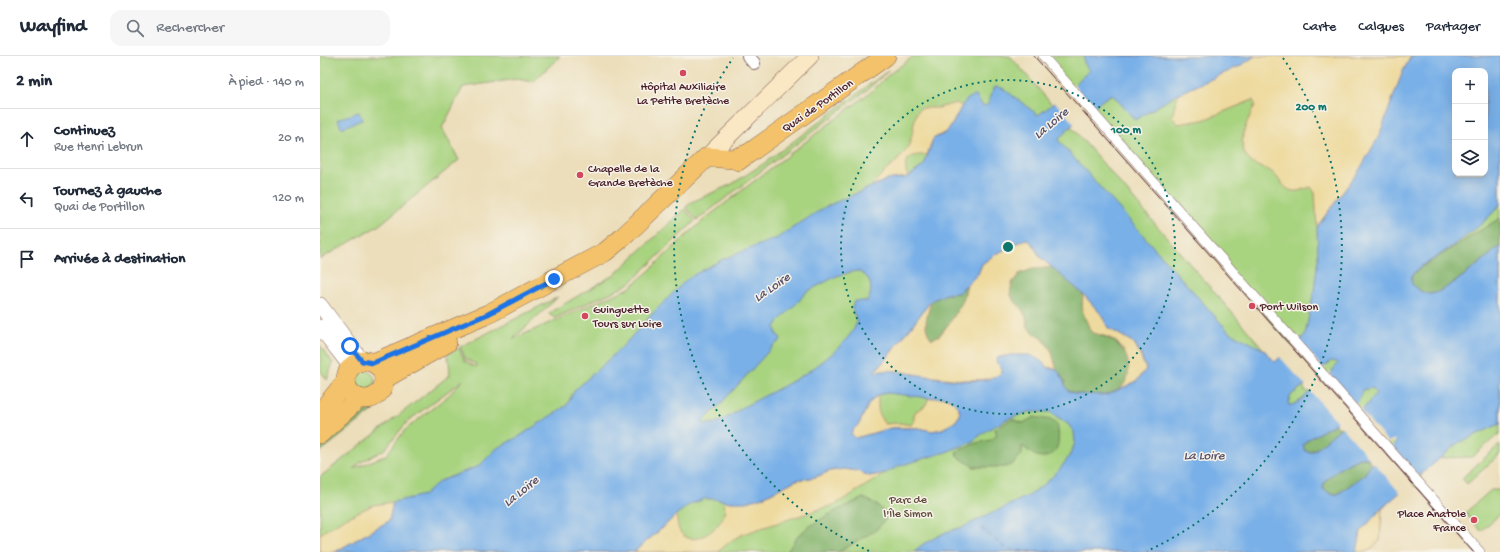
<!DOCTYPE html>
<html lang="fr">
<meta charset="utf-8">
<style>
:root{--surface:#fff;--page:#f6f6f7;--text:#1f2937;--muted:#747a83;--line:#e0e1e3}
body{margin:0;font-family:"Gochi Hand",sans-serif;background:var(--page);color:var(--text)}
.controls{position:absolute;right:12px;top:12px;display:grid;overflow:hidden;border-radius:8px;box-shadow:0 4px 16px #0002}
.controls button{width:36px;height:36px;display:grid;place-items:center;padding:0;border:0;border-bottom:1px solid var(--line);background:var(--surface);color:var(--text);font:20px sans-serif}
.stop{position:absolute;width:12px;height:12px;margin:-9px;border:3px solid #1a73e8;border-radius:50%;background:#fff}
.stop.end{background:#1a73e8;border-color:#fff;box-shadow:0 1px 4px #0008}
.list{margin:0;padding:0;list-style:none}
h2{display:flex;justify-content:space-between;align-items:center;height:52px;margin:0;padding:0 16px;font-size:17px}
h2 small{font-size:13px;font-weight:400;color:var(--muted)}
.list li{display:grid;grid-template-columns:26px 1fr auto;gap:12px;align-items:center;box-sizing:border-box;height:60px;padding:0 16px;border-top:1px solid var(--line)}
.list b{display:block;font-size:15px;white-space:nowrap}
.list p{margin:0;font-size:13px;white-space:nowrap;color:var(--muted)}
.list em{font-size:13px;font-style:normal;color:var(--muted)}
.icon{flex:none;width:22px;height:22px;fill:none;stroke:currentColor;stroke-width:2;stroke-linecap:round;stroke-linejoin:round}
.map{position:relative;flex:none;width:1180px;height:496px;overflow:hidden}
header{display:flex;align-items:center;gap:24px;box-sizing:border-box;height:56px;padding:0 20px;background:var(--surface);border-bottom:1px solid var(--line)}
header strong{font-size:19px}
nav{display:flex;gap:22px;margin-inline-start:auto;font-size:14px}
.search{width:280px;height:36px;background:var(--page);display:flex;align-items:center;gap:10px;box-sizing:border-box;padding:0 14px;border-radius:12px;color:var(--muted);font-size:15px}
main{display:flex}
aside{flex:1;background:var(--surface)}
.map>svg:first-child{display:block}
.green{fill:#a8d37f;stroke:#797955;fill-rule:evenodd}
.forest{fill:#86b56e;stroke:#686a4c}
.sand{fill:#eeda9e;stroke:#9c7c64}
.water{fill:#79b0e8;stroke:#62688a;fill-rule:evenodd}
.pier{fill:#ecdeba}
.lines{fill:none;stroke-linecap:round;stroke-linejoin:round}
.ferry{stroke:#5a526d;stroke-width:1;stroke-dasharray:5 4;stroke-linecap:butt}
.pedestrian-casing{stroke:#83625d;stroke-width:10}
.minor-casing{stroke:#83625d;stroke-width:14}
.tertiary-casing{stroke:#83625d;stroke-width:16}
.secondary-casing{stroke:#83625d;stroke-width:18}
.primary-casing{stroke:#83625d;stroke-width:20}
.pedestrian{stroke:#fff;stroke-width:9}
.minor{stroke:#fff;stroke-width:12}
.tertiary{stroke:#fff;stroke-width:15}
.secondary{stroke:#fae7c3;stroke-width:17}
.primary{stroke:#f3c26a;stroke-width:19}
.tram{stroke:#4a1f2b;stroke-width:1}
.route{stroke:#1a73e8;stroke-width:5}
.ring{fill:none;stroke:#0f766e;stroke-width:2;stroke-dasharray:2 4}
.poi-dot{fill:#d1495b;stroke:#f7f3e8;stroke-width:1.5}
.labels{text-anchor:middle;stroke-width:3;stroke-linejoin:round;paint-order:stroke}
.poi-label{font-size:12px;fill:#4a1f2b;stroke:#f7f3e8;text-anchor:start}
.street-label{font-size:12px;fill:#4a1f2b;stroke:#f7f3e8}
.park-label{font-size:12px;fill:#624c40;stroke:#f7f3e8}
.water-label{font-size:13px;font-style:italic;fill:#5a526d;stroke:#f7f3e8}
.centre{fill:#0f766e;stroke:#f7f3e8;stroke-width:2}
.ring-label{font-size:12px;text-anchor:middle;font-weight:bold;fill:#0f766e;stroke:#f7f3e8;stroke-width:3;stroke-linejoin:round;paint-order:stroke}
</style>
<header>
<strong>Wayfind</strong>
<div class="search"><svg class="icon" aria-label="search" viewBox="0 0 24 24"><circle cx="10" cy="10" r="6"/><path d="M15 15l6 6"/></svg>Rechercher</div>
<nav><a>Carte</a><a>Calques</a><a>Partager</a></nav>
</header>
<main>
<aside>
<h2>2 min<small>À pied · 140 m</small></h2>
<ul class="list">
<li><svg class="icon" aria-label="ahead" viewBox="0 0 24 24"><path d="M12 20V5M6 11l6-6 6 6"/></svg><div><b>Continuez</b><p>Rue Henri Lebrun</p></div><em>20 m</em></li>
<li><svg class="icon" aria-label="left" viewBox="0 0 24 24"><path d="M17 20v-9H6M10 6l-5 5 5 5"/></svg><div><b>Tournez à gauche</b><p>Quai de Portillon</p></div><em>120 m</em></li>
<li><svg class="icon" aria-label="arrive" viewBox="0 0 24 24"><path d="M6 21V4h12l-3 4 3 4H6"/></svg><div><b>Arrivée à destination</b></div></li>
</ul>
</aside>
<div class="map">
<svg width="1180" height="496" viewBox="0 0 1180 496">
<rect width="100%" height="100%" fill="#f7f3e8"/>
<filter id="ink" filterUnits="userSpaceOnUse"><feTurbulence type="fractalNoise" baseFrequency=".025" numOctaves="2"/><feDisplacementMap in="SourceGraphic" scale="8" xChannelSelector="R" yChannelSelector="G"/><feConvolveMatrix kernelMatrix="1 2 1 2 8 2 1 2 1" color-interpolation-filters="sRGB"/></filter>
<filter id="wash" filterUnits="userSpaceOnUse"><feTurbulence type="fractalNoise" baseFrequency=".012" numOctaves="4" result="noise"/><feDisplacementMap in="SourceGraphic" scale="16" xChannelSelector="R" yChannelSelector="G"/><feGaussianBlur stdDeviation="0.9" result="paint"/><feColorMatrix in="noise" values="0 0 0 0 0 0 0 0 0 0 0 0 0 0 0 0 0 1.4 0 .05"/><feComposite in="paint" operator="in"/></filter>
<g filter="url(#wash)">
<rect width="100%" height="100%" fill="#ecdeba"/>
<!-- green -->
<g class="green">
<path d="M 0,0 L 240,0 L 213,26 L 197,23 L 143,31 L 122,72 L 139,104 L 58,170 L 0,203 Z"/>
<path d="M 594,0 L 690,0 L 978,333 L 985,329 L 984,334 L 986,335 L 990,335 L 985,341 L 1072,443 L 1020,496 L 0,496 L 0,421 L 130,319 L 129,306 L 127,298 L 139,292 L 145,305 L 156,311 L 157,309 L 146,303 L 140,291 L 238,241 L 193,283 L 309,232 L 329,215 L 357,188 L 386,162 L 553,34 L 568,19 ZM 143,324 L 129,339 L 85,374 L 66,399 L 33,413 L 41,406 L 64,394 L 88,365 Z"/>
<path d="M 720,0 L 1180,0 L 1180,377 L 1152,401 L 1119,402 L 1128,395 L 1113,397 L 1095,431 ZM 1135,15 L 1165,15 L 1165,117 L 1135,117 Z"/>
<path d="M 569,14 L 547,34 L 377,164 L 366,151 L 372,146 L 412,128 L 443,108 Z"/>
<path d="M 365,153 L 375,165 L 311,226 L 303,231 L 235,262 L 230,259 L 229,257 L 295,218 Z"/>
<path d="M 0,289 L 13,307 L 7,324 L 0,314 Z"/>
<circle cx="45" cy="325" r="10"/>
<path d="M 1180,388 L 1180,398 L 1147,428 L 1142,422 Z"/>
<path d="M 1171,434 L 1180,434 L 1180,458 L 1161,475 L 1145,457 Z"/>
</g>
<!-- forest -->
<g class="forest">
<path d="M 1180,162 L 1180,190 C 1168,201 1127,235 1112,238 C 1105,239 1090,231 1091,223 C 1091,218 1097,215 1100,212 Z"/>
<path d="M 733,211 L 763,238 L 762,254 L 780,280 C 800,283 817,307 806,327 C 795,344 764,340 748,335 L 745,330 L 745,326 L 737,314 L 731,294 L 722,282 L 713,277 L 707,270 L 706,261 L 701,252 L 693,244 L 690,237 L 692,227 L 699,218 L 712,213 Z"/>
<path d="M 647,229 L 643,245 L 631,265 L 620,279 L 612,283 C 601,271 608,259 611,245 L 626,238 L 638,237 Z"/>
<path d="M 52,349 L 55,353 L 0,396 L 0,390 Z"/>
<path d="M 714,361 L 731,364 L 737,368 C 740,381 740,402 722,401 C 714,401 708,394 702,390 L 702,398 L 693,408 L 685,411 L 654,411 L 637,400 L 636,396 L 656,387 L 671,384 L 677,379 L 675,373 L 692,363 L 703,367 Z"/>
<path d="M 1018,366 L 1016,368 L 1017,371 L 1022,371 C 1015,378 995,398 985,395 L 983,389 L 987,384 Z"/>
<path d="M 1039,402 L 1049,402 L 1049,406 L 1053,408 L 1045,418 L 1018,438 L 1011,438 L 1003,433 C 1003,431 1003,428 1004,427 C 1008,418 1030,406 1039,402 Z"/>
<path d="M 543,442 C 553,446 559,449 566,458 L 565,464 L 556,474 L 519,496 L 467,496 C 471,490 475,483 480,478 C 498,462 522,452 543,442 Z"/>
</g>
<!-- sand -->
<g class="sand">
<path d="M 935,0 L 1091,0 C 1077,27 1071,53 1059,80 C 1045,114 1018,140 997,171 L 995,137 L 991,131 C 986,132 978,136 973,135 C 964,134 959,122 953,117 C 946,111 937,112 931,106 C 913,89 927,67 935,49 L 933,44 L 883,64 L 858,68 L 852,61 L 858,38 L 920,10 Z"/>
<path d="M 636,47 L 642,50 L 629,74 L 613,83 L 607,99 C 590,98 581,103 588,121 L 567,124 L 551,132 C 560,115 579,108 588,91 C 594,79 592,63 600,52 L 618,52 Z"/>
<path d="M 706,183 L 712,186 L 719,200 L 733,211 L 712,213 L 699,218 L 692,227 L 690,237 L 693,244 L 701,252 L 706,261 L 707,270 L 713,277 L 722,282 L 731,294 L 737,314 L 691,299 L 679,301 L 679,309 L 682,312 L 681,317 L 677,321 L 670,323 L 642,324 L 596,319 L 575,315 L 554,316 L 566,303 L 611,245 C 608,259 601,271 612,283 L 620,279 L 631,265 L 643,245 L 647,229 L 658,218 L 662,208 L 674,199 Z"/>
<path d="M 763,238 L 781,258 L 788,271 L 811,285 L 816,290 L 826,313 L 817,325 L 798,335 C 800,332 804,329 806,325 C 812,312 807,294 795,285 C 788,280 779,279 771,276 L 762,254 Z"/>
<path d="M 558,339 C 558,351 557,359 565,368 L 579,367 L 591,369 L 594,365 L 594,359 L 596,355 L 605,350 L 609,342 L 626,341 L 634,346 L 639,352 L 640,359 L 635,366 L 622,373 L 612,375 L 599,372 L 571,372 L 536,382 L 531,378 L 532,375 L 539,368 L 549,347 Z"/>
<path d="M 524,413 L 538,415 L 549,420 L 566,417 L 516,448 L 423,478 L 412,484 L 398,496 L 314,496 L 340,474 L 357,458 C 357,465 357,474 363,479 C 375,490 396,474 402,463 C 405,457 405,451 404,444 L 411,446 L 443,441 L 476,424 L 496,421 L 510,415 Z"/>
<path d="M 73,446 L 69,465 L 15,496 L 0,496 L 0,478 L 22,464 L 53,449 Z"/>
<path d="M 1062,452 L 1060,485 L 1047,496 L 1037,496 L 1041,475 Z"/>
</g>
<!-- water -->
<g class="water">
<path d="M 764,0 L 935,0 L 920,10 L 858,38 L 815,64 L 792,38 C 771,51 754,66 738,84 L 909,276 L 943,293 L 955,306 L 985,279 L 994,234 L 998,202 L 997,171 L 1040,113 L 1059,80 L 1074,39 L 1083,15 L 1091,0 L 1180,0 L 1180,148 C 1164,170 1139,185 1117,201 C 1109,206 1098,211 1092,219 C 1090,223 1091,227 1094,230 C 1098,234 1105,238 1110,238 C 1124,238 1168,201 1180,190 L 1180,368 L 1138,387 L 1062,452 L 1041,475 L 1037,496 L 593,496 L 603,488 L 626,476 L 643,471 L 710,439 L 727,426 L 739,414 L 749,401 L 755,387 L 754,376 L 748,368 L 730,356 L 709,356 L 690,362 L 669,373 L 650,387 L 626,396 L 579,410 L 566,417 L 549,420 L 538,415 L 524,413 L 509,415 L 496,421 L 476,424 L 443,441 L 427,446 L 411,446 L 394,443 L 384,443 L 369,449 L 357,458 L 340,474 L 314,496 L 15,496 L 69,465 L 73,446 L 104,439 L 120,425 L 159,410 L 177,392 L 200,380 L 247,349 L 254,335 L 302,291 L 334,256 L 368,222 L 403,203 L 457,182 L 505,151 L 567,124 L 588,121 L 604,109 L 613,83 C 618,80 626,78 629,73 C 637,64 642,39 656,40 L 662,49 L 666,50 L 669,46 L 673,33 L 677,30 L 684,33 L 718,59 C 737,46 753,31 769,14 L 764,7 ZM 1135,15 L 1165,15 L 1165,117 L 1135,117 ZM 706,183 L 712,187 L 722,203 L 763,238 L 781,258 L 788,272 L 811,285 L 816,290 L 820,297 L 826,313 L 817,325 L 787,339 L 757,338 L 748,335 C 744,328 743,320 737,314 L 729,312 L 718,303 L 710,299 L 691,299 L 677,302 L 676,306 L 682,312 L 681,317 C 664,334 599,318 576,315 C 569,314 561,315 554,316 L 566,303 L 611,245 L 626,238 L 638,237 L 658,218 L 662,208 L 674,199 ZM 538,215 C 541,217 545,219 547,221 C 552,228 552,239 547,245 L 534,245 L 532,252 L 537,266 C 535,271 532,277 528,281 C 501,314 461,331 425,350 C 411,358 401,369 384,368 L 383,365 L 397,352 L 454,289 L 460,285 L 461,282 L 457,279 L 455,271 L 459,265 L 478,246 L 486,236 L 517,220 L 531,216 ZM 1011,305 L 1017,306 L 1018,307 C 1016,312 984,342 978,346 C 975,348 972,349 969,349 L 968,347 L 971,339 L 985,329 ZM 1053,332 L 1056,337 L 1046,350 L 995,394 L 990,396 L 985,395 L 983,389 L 987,384 L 1018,366 L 1036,349 L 1043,334 ZM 567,337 L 609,342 L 626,341 L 634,346 L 639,352 L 640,359 L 635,366 L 622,373 L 612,375 L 599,372 L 571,372 L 536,382 L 531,378 L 532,375 L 539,368 L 549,347 L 558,339 ZM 1074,383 L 1076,387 L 1050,410 L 1045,418 L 1018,438 L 1011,438 L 1003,433 L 1004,427 L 1008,422 L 1019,413 L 1029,407 L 1039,402 L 1049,402 Z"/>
<path d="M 39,56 L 42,64 L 21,72 L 18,63 Z"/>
</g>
<!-- pier -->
<g class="pier">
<path d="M 753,28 L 774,52 L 755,69 L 734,45 Z"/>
<path d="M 978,283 L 1003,312 L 1008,310 L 984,332 L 985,329 L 959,300 Z"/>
<path d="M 1011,314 L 1009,318 L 1035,348 L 1038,347 L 1037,350 L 1016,369 L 1017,365 L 990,335 L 987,335 Z"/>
<path d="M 1043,349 L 1041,355 L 1068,386 L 1074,383 L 1076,384 L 1073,391 L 1100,422 L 1081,438 L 1054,407 L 1050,408 L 1072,390 L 1074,386 L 1069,387 L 1049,404 L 1049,402 L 1022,371 L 1019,371 Z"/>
</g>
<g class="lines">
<!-- ferry -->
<path class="ferry" d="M 661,472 L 685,492 L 699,495 L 736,496"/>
</g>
</g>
<g filter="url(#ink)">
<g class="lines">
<defs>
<path id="pedestrian" d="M 723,0 L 1160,496"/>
<path id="minor" d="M 428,0 L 434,7"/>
<g id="tertiary">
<path d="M 0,249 L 42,305"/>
<path d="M 0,271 L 31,311"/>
</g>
<path id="secondary" d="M 387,101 L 490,0"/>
<g id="primary">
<path d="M 418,105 L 566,0"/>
<circle cx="45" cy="324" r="19"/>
<path d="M 53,307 L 168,258 L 285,196 L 302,182 L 387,101 L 413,103 L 427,98"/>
<path d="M 64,323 L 127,287"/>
<path d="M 0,357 L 26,325"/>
<path d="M 0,378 L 39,342"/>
</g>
</defs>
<!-- pedestrian casing -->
<use href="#pedestrian" class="pedestrian-casing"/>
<!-- minor casing -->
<use href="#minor" class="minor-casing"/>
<!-- tertiary casing -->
<use href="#tertiary" class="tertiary-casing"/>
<!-- secondary casing -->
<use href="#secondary" class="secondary-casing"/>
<!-- primary casing -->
<use href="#primary" class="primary-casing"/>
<!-- pedestrian -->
<use href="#pedestrian" class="pedestrian"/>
<!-- minor -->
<use href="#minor" class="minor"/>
<!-- tertiary -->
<use href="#tertiary" class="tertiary"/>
<!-- secondary -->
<use href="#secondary" class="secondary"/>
<!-- primary -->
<use href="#primary" class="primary"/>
<!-- tram -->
<path class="tram" d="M 714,0 L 1153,496"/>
</g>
</g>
<g class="lines" filter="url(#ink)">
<!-- route -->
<path class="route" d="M 30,290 L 42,305 L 53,307 L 168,258 L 234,223"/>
</g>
<!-- distance rings -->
<g class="ring">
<circle cx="688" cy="191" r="167"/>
<path d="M549 495A334 334 0 0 1 413 2M963 2A334 334 0 0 1 827 495"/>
</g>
<!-- markers -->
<g class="poi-dot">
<circle cx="363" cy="17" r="4"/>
<circle cx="260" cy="119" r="4"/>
<circle cx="932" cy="250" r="4"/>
<circle cx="265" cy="260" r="4"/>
<circle cx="1154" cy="464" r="4"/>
</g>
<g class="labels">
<!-- poi labels -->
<g class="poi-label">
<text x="363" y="34" text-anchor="middle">Hôpital Auxiliaire<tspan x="363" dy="14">La Petite Bretèche</tspan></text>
<text x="268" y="116">Chapelle de la<tspan x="268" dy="14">Grande Bretèche</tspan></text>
<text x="940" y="254">Pont Wilson</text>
<text x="273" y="257">Guinguette<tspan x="273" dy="14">Tours sur Loire</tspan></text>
<text x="1146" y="461" text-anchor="end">Place Anatole<tspan x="1146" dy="14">France</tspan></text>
</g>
<!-- street labels -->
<g class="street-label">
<text transform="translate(497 49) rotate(-35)" y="4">Quai de Portillon</text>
</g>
<!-- park labels -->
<g class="park-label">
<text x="588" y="447">Parc de<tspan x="588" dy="14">l'Île Simon</tspan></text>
</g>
<!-- water labels -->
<g class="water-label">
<text transform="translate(730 66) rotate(-40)" y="5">La Loire</text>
<text transform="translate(451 230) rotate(-35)" y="5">La Loire</text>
<text x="884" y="403">La Loire</text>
<text transform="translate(200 434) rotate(-39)" y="5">La Loire</text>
</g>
</g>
<circle cx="688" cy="191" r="6" class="centre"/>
<g class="ring-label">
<text x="991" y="54">200 m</text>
<text x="806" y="77">100 m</text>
</g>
</svg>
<div class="controls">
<button>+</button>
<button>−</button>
<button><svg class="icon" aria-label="layers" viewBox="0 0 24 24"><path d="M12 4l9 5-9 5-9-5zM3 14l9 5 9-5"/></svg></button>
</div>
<div class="stop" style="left:30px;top:290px"></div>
<div class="stop end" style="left:234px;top:223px"></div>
</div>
</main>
